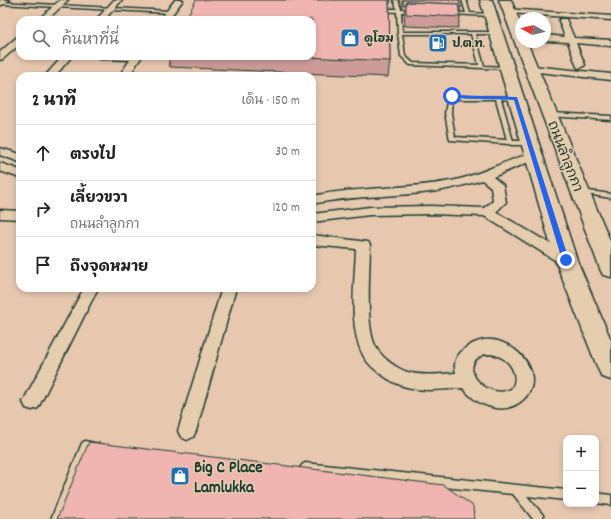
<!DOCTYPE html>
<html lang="th">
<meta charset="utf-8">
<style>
:root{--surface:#fff;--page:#f6f6f6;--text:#222;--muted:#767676;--line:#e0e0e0}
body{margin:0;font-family:Dekko,"Playpen Sans Thai",sans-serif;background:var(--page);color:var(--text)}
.controls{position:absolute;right:12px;bottom:12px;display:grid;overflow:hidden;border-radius:8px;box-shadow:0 2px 6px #0003}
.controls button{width:36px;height:36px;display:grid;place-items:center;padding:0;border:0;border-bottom:1px solid var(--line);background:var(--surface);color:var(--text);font:20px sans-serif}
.compass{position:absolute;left:515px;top:12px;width:36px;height:36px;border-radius:50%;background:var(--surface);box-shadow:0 2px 6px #0003;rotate:278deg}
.stop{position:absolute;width:12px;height:12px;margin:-9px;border:3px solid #2563eb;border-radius:50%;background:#fff}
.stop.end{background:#2563eb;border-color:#fff;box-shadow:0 1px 4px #0008}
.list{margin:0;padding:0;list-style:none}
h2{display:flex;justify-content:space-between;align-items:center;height:52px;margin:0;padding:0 16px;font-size:17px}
h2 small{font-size:13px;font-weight:400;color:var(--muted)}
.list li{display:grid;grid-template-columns:26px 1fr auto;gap:12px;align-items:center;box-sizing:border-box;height:56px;padding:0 16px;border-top:1px solid var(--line)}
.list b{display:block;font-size:15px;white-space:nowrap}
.list p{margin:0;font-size:13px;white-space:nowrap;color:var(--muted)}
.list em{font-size:13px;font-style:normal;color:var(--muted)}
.icon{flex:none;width:22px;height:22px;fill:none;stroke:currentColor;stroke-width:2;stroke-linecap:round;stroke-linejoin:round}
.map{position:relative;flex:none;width:611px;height:519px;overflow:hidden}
.search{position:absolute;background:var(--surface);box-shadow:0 2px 6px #0003;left:16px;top:16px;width:300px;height:44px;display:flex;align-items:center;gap:10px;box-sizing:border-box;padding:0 14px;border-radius:12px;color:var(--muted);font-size:15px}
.panel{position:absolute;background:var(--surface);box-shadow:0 2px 6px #0003;left:16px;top:72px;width:300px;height:220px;border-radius:12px}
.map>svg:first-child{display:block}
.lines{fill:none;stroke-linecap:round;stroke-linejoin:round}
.lane-casing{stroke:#1f3d34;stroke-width:3}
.street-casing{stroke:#1f3d34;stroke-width:3}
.secondary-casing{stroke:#1f3d34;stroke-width:3}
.lane{fill:#e5cdae;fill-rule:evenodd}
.street{fill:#e5cdae;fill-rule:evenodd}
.secondary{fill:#e5cdae;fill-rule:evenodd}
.wall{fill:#ce9c98;stroke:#1f3d34}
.building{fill:#f0b5b1;stroke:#1f3d34}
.route{fill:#2563eb}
.labels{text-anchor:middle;stroke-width:3;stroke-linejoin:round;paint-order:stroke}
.far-poi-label{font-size:12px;font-weight:bold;fill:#1f3d34;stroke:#e5cdae;text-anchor:start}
.street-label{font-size:14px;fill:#1f3d34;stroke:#e5cdae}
.near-poi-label{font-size:17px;font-weight:bold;fill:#1f3d34;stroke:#e5cdae;text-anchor:start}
</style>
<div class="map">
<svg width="611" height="519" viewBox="0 0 611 519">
<rect width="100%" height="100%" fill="#e7c8af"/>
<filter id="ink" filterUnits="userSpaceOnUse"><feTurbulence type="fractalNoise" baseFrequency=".025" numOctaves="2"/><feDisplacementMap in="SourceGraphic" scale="8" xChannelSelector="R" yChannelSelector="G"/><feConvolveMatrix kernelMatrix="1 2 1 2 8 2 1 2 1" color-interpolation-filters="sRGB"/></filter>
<g filter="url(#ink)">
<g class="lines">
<defs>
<g id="lane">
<path d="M 394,0 L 398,0 L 401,9 L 413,10 L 415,11 L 413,12 L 401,12 L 402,32 L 497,32 L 497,34 L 475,34 L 484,66 L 507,67 L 509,68 L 507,69 L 410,65 L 401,56 L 398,33 L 397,12 L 381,11 L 379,10 L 381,9 L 397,9 ZM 402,34 L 471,34 L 479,65 L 413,63 L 405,56 Z"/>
<path d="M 462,0 L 466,0 L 470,13 L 491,14 L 493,15 L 491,16 L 450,14 L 449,13 L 451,12 L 466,13 Z"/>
<path d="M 0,2 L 170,11 L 172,12 L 170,13 L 0,4 Z"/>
<path d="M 448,96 L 518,97 L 519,98 L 516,100 L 501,99 L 513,141 L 529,141 L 532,143 L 529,145 L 511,145 L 509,144 L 450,140 L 445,113 ZM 452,99 L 496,99 L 507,140 L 455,137 L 451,113 Z"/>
<path d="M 550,113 L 611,116 L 611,120 L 548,116 L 548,114 Z"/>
<path d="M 582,190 L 611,194 L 611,198 L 580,193 L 579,192 L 580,191 Z"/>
<path d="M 85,441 L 99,444 L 101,447 L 99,450 L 96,452 L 88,451 L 61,519 L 51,519 L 82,443 Z"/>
<path d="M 305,463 L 566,490 L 566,500 L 527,496 L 543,515 L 544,519 L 533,519 L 513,494 L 305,473 L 302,471 L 300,468 L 302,465 Z"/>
<path d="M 596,493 L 611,495 L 611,505 L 596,503 Z"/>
</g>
<g id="street">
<path d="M 0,0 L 9,0 L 0,6 Z"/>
<path d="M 60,0 L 68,0 L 47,20 L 38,20 Z"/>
<path d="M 114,0 L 122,0 L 104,20 L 96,20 Z"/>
<path d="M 175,0 L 183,0 L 168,20 L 160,20 Z"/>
<path d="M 506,9 L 611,16 L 611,20 L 509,13 L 505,11 Z"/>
<path d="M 560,19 L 566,19 L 574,38 L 611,40 L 611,46 L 576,43 L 585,65 L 580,68 L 577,67 L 568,42 L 545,41 L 545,35 L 565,37 L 559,21 Z"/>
<path d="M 20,36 L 20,44 L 3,59 L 0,60 L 0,52 L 17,37 Z"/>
<path d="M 63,56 L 72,56 L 55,76 L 45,76 Z"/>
<path d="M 96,56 L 142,56 L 129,76 L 119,76 L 130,60 L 100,59 Z"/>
<path d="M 532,66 L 611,74 L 611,80 L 529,71 L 527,69 L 529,67 Z"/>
<path d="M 0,148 L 20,154 L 20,162 L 0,155 Z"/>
<path d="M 534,153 L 538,154 L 540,156 L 538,158 L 493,177 L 503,185 L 506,202 L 496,212 L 571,256 L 573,260 L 571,264 L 566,265 L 561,264 L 484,216 L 431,214 L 370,215 L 312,222 L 312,214 L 370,207 L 431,206 L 484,208 L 493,201 L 491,187 L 482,180 C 462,186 443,191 422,193 C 385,197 348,196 312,204 L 312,196 C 359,186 408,190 456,180 C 483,174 507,159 534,153 Z"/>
<path d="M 0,163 L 20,170 L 20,178 L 0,171 Z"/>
<path d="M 0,210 L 20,211 L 20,219 L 0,218 Z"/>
<path d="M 312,235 L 368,242 L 370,245 C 370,270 365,324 375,345 C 380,357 398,370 411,373 C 425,376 441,374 456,373 C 450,355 469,343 484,340 C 506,337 531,358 532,379 C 533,397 514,411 496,408 C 483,406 472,399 463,388 C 446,389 428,392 411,388 C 400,386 390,381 381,374 C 374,369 367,363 363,355 C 348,327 355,280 356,249 L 312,245 ZM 485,354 C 489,354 494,354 498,356 C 511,360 520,378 511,389 C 489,402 453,366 485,354 Z"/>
<path d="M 84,288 L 98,288 L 38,408 L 32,410 L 26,408 L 23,402 L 26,396 Z"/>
<path d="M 222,288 L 236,288 L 196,431 L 193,437 L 187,440 L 181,437 L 178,431 Z"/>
</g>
<g id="secondary">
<path d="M 480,0 L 492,0 L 577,260 L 611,340 L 611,380 L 602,377 L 598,369 L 555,260 Z"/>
<path d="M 499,0 L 511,0 L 521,25 L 521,42 L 527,42 L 611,243 L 611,277 L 603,275 L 600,269 Z"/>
</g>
</defs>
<!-- lane casing -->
<use href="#lane" class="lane-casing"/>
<!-- street casing -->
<use href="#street" class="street-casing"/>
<!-- secondary casing -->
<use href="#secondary" class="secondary-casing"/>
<!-- lane -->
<use href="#lane" class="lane"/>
<!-- street -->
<use href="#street" class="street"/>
<!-- secondary -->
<use href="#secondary" class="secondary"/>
</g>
<!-- wall -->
<g class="wall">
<path d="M 196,0 L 391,0 L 390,4 L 389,4 L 390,61 L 388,77 L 170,67 L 168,56 L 312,56 Z"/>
<path d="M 402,0 L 459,0 L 461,7 L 460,11 L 459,11 L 460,17 L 458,28 L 405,26 L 404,13 L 405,9 L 402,8 Z"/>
</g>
<!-- building -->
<g class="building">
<path d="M 196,0 L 389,0 L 390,61 L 285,56 L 312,56 L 312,20 L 185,20 Z"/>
<path d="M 403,0 L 459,0 L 461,7 L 458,7 L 458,4 L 406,2 L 406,5 L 403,4 Z"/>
<path d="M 406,2 L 458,4 L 460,17 L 406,14 Z"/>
<path d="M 89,442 L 444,485 L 473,506 L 474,519 L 57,519 Z"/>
</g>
</g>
<!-- route -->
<path class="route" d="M 451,95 L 517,97 L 569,260 L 568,262 L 563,262 L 562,260 L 514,100 L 452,98 Z"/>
<!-- icons -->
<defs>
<symbol id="shop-square" viewBox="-11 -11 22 22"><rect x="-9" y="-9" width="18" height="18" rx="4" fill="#1f6fb2" stroke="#e5cdae"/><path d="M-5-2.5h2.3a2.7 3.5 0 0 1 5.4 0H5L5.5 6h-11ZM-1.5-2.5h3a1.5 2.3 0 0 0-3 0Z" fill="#fff"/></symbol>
<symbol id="fuel-square" viewBox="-11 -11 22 22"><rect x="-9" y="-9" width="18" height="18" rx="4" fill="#1f6fb2" stroke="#e5cdae"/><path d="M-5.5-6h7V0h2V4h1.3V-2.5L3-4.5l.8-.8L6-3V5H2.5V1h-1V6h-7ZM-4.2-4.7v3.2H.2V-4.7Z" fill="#fff"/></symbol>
</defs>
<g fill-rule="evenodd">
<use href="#shop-square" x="339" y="27" width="22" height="22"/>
<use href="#fuel-square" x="427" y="32" width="22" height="22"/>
<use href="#shop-square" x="169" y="465" width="22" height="22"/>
</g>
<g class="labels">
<!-- far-poi labels -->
<g class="far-poi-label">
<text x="364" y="42">ดูโฮม</text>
<text x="452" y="47">ป.ต.ท.</text>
</g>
<!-- street labels -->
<g class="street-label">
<text transform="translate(566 156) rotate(69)" y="5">ถนนลำลูกกา</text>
</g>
<!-- near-poi labels -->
<g class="near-poi-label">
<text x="194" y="472">Big C Place<tspan x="194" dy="20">Lamlukka</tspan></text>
</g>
</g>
</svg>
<div class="controls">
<button>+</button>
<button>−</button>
</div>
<svg class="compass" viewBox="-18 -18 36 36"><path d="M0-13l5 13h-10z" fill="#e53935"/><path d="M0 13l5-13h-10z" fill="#767676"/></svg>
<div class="stop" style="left:452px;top:96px"></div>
<div class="stop end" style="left:566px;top:260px"></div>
<div class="search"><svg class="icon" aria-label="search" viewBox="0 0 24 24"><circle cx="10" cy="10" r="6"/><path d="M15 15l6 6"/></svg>ค้นหาที่นี่</div>
<section class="panel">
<h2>2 นาที<small>เดิน · 150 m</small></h2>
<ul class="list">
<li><svg class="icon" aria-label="ahead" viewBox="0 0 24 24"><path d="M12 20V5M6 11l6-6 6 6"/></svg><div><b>ตรงไป</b></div><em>30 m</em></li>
<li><svg class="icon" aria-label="right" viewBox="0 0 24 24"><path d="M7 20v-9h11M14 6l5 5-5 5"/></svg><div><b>เลี้ยวขวา</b><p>ถนนลำลูกกา</p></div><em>120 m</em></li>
<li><svg class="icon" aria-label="arrive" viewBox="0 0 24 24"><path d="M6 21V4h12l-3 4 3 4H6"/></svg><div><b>ถึงจุดหมาย</b></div></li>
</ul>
</section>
</div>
